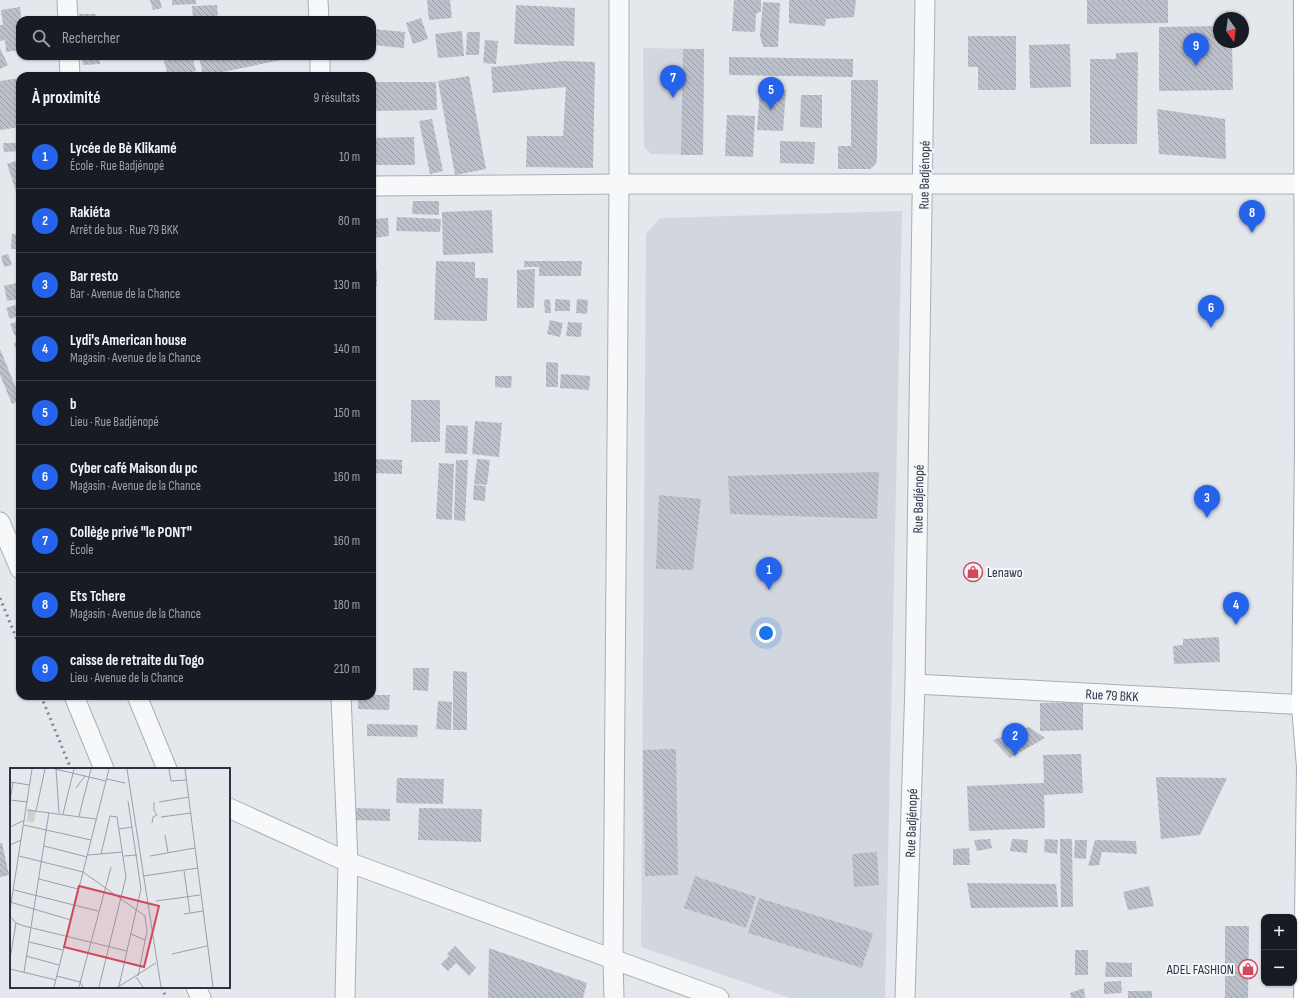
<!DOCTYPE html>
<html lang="fr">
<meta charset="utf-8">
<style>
:root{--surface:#171b24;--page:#242831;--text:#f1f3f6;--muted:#9ea1a6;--line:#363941;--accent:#2563eb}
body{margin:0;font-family:"Sofia Sans Condensed",sans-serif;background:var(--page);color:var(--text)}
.controls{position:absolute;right:12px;bottom:12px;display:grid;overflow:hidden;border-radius:8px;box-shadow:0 1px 3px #0004}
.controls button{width:36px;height:36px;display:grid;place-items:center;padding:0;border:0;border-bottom:1px solid var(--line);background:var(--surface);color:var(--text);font:20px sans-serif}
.compass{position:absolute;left:1213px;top:12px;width:36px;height:36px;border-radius:50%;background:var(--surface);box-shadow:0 1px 3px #0004;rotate:166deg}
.you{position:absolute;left:766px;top:633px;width:14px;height:14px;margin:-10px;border:3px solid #fff;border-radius:50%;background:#1a73e8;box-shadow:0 0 0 6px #1a73e833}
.badge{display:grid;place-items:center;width:26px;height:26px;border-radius:50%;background:var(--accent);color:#fff;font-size:13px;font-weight:700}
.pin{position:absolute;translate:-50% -33px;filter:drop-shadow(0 1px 2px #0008)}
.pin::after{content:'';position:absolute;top:21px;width:14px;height:12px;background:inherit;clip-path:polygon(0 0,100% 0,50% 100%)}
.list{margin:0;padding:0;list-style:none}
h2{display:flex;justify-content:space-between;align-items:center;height:52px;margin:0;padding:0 16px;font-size:17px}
h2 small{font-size:13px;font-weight:400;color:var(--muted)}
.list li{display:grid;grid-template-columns:26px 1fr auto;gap:12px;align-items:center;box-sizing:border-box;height:64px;padding:0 16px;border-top:1px solid var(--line)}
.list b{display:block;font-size:15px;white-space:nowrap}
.list p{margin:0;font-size:13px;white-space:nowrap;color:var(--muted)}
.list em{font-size:13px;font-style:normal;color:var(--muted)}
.icon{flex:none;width:22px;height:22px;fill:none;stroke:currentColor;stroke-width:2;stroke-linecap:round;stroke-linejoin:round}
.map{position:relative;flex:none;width:1309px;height:998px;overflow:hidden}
.search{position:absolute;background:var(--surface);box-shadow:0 1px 3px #0004;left:16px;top:16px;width:360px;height:44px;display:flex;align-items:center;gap:10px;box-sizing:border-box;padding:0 14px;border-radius:12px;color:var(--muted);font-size:15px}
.panel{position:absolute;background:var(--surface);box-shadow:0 1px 3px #0004;left:16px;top:72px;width:360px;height:628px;border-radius:12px}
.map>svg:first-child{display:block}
.built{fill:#d2d6de}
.building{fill:url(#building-back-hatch)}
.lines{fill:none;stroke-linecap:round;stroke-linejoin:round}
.minor-casing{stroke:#a9aeb7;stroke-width:21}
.primary-casing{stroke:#a3abb8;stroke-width:24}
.minor{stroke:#f7f8fa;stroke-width:19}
.primary{stroke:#fff;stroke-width:22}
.rail{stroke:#7d8696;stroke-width:3;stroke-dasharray:2 4;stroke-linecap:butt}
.labels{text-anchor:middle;stroke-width:4;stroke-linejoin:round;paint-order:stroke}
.street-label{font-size:14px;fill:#2b3445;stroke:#f4f6f9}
.poi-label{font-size:14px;fill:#2b3445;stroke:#f4f6f9;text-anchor:start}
.inset-road{fill:none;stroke:#9a9fa9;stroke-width:1}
.view{fill:#d1495b;fill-opacity:0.15;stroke:#d1495b;stroke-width:2}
.inset-edge{fill:none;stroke:#2b3445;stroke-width:2}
</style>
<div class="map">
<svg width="1309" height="998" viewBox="0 0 1309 998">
<defs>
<pattern id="building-back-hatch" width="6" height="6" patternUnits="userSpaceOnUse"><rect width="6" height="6" fill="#bbc0ca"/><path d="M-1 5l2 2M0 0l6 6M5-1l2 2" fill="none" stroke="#989da6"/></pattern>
</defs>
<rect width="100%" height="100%" fill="#e4e7ec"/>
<!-- built -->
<g class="built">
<path d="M 643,48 L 704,49 L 703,155 L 651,154 L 644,147 Z"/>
<path d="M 902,211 L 885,998 L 790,998 L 641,947 L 646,234 L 660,218 Z"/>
</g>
<!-- building -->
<g class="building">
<path d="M 150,0 L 160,0 L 162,8 L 153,10 Z"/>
<path d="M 172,0 L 196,0 L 196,4 L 172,5 Z"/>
<path d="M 427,0 L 450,0 L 452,18 L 429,20 Z"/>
<path d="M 734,0 L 761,0 L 761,11 L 756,14 L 755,32 L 732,31 Z"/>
<path d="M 789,0 L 856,0 L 854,17 L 826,19 L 825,26 L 789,23 Z"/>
<path d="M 1087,0 L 1168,0 L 1168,23 L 1087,24 Z"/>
<path d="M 763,2 L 780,3 L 778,47 L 763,47 L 760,36 Z"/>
<path d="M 217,5 L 218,20 L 193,20 L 192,6 Z"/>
<path d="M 516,5 L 575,8 L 574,46 L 514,44 Z"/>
<path d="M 20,7 L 21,18 L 39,16 L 39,20 L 20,20 L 20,50 L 6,52 L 5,40 L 0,41 L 0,25 L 3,25 L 1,10 Z"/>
<rect x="79" y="14" width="17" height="6"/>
<path d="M 421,18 L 428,39 L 413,44 L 406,23 Z"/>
<path d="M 1219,26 L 1219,42 L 1232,42 L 1233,90 L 1159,91 L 1159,27 Z"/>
<path d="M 372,29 L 405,32 L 404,48 L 372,45 Z"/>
<path d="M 462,31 L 464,56 L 438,58 L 435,34 Z"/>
<path d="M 467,32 L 480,32 L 479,55 L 466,55 Z"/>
<path d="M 968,36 L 1016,36 L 1016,90 L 978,90 L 978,67 L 968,67 Z"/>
<path d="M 485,40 L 498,41 L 496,64 L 483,63 Z"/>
<path d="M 1070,44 L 1071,87 L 1030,88 L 1029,45 Z"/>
<path d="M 0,48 L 8,65 L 0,69 Z"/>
<path d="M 683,49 L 704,49 L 703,155 L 681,155 Z"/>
<path d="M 1138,52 L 1137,144 L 1090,144 L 1090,59 L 1116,59 L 1116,53 Z"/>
<path d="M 82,56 L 99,56 L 100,64 L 83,65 Z"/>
<path d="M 165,56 L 192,56 L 196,71 L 175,76 L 168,76 L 163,57 Z"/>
<path d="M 199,56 L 286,56 L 286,59 L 203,76 Z"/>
<path d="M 729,57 L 853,59 L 853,77 L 729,75 Z"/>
<path d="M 564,61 L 595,62 L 593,168 L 526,167 L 527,136 L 563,136 L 566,87 L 493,93 L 491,67 Z"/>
<path d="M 469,76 L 486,169 L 455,175 L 438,81 Z"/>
<path d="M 20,78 L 20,127 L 0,130 L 0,81 Z"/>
<path d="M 851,80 L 878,80 L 877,158 L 876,164 L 870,169 L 838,169 L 838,146 L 851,146 Z"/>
<path d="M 372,82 L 436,82 L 437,110 L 372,111 Z"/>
<path d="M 760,89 L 786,90 L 783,131 L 757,130 Z"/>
<path d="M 801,95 L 822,95 L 822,128 L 800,127 Z"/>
<path d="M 1157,109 L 1225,119 L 1226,159 L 1159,154 Z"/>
<path d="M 727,115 L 755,116 L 753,157 L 725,156 Z"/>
<path d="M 432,119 L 443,171 L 430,174 L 419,121 Z"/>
<path d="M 414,137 L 415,165 L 372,165 L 372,138 Z"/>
<path d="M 780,141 L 815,142 L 814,164 L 780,163 Z"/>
<path d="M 3,143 L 20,143 L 20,151 L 4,152 Z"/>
<path d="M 19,160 L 20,162 L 20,203 L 7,164 Z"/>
<path d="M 413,201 L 439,201 L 439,215 L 412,214 Z"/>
<path d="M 492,210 L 493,253 L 443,255 L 442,212 Z"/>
<path d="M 397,217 L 441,219 L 440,232 L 396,231 Z"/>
<path d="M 388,218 L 389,236 L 374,238 L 373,219 Z"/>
<path d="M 12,234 L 20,234 L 20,249 L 11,249 Z"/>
<rect x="372" y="242" width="3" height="16"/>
<path d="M 8,254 L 12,265 L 4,267 L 1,256 Z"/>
<path d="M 436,261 L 475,262 L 475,278 L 488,278 L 487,321 L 434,320 Z"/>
<path d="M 524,261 L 582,261 L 581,276 L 539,276 L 539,267 L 524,267 Z"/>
<path d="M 535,269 L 534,308 L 517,308 L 517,270 Z"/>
<rect x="372" y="271" width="5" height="15"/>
<path d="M 17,283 L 20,299 L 7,301 L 4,286 Z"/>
<path d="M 550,299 L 551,313 L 545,313 L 544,300 Z"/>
<path d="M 555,299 L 570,300 L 570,311 L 555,311 Z"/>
<path d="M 577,299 L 588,300 L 587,314 L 576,313 Z"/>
<path d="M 20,303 L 20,315 L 10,319 L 6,308 Z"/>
<path d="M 20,320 L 20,334 L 15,336 L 10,324 Z"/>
<path d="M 550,320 L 563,323 L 560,337 L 547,334 Z"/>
<path d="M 568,322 L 582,323 L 581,337 L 566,336 Z"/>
<path d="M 20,341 L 20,360 L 14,343 Z"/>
<path d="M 0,349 L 20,398 L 20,400 L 12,404 L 0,375 Z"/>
<path d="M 546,362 L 558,363 L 558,387 L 546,387 Z"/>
<path d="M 561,374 L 590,376 L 589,390 L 560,388 Z"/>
<path d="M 495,376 L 512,376 L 511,388 L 495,387 Z"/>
<rect x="411" y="400" width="29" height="42"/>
<path d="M 475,421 L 502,423 L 499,457 L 472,454 Z"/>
<path d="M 446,425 L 468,426 L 467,454 L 445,453 Z"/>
<path d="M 372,459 L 402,460 L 402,474 L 372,473 Z"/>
<path d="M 477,459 L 490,460 L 487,485 L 474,484 Z"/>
<path d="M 456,460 L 468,460 L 465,521 L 454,520 Z"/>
<path d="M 439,463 L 454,464 L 452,520 L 436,519 Z"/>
<path d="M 879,472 L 877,519 L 730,514 L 728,476 Z"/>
<path d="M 474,485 L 486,486 L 485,501 L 473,500 Z"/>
<path d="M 659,495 L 701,499 L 693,570 L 656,569 Z"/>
<path d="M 1219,637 L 1220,662 L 1174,664 L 1173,646 L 1183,645 L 1183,639 Z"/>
<path d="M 413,668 L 429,668 L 428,691 L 413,690 Z"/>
<path d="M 453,671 L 467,672 L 467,730 L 453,730 Z"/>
<path d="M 372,695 L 390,695 L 389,710 L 358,709 L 358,696 L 372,696 Z"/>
<path d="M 438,701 L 452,702 L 451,730 L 436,729 Z"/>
<path d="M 1083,702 L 1083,730 L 1040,731 L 1040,703 Z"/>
<path d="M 367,724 L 418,725 L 417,737 L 367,736 Z"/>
<path d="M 1029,727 L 1045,738 L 1010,758 L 993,740 Z"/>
<path d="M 676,749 L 678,875 L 645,876 L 643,750 Z"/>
<path d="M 1081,754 L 1083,793 L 1044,795 L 1045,828 L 969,831 L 967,786 L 1044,783 L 1043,755 Z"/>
<path d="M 1156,777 L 1227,778 L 1200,835 L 1161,839 Z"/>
<path d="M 397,778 L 444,779 L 443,804 L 396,803 Z"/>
<path d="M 353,808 L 390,809 L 390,821 L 352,820 Z"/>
<path d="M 419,808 L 482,809 L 481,842 L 418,840 Z"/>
<path d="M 990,839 L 992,848 L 977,851 L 974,840 Z"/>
<path d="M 1012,839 L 1028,840 L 1027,853 L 1010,851 Z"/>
<path d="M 1045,839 L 1058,840 L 1057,854 L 1044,852 Z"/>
<path d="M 1060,839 L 1072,839 L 1073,907 L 1061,907 Z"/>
<path d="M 1075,840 L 1087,840 L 1086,859 L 1074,858 Z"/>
<path d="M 1095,840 L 1136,841 L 1137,854 L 1102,852 L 1099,865 L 1088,866 Z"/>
<path d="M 0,843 L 2,843 L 9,875 L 0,877 Z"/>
<path d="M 969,848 L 970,865 L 953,865 L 953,849 Z"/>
<path d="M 877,852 L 879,885 L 854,887 L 852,854 Z"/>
<path d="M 695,876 L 756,897 L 746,928 L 684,908 Z"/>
<path d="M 967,883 L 1056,884 L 1058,907 L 971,908 Z"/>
<path d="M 1149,886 L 1154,906 L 1128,910 L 1123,892 Z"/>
<path d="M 759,898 L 873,933 L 862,968 L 748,933 Z"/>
<path d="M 1225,926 L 1249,926 L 1248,998 L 1225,998 Z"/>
<path d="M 455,946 L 476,968 L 469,976 L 456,963 L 448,971 L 441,964 L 449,956 L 447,954 Z"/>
<path d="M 489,948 L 587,983 L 583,998 L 488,998 Z"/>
<rect x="1075" y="950" width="13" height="25"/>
<path d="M 1106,962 L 1132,963 L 1132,977 L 1105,977 Z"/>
<path d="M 1121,981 L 1122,993 L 1104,994 L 1104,982 Z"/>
<path d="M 1084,988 L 1085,998 L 1071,998 L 1070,993 Z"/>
<rect x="1128" y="991" width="24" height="7"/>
</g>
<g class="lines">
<defs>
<g id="minor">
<path d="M 67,0 L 68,20"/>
<path d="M 318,0 L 319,20"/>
<path d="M 69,56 L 70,76"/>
<path d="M 320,56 L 320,76"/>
<path d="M 372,186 L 619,184 L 1309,184"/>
<path d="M 0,522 L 20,569"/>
<path d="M 915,684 L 1309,705"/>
<path d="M 74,696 L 104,769"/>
<path d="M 137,696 L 167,769"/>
<path d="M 341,696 L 348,862 L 345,998"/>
<path d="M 229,808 L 348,862 L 719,998"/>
<path d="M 196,987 L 201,998"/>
<path d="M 614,998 L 613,959 L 619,184 L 619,0"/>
<path d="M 905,998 L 915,684 L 925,0"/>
</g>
<path id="primary" d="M 1305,998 L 1308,767 L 1303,706 L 1306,447 L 1305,0"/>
</defs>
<!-- minor casing -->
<use href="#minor" class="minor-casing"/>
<!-- primary casing -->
<use href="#primary" class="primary-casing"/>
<!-- minor -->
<use href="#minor" class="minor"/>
<!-- primary -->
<use href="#primary" class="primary"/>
<!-- rail -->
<g class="rail">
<path d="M 0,598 L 20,647"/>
<path d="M 41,696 L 71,769"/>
<path d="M 162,987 L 166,998"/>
</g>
</g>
<!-- icons -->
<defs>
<symbol id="shop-ring" viewBox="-11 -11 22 22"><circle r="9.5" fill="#f4f6f9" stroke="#d1495b" stroke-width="1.5"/><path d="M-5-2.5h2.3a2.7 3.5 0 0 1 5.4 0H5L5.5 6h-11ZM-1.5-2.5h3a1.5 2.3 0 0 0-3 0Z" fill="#d1495b"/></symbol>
</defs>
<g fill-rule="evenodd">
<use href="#shop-ring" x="962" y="561" width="22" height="22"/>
<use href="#shop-ring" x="1237" y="958" width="22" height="22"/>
</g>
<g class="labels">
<!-- street labels -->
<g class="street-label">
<text transform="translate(924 175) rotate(-89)" y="5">Rue Badjénopé</text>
<text transform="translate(918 499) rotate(-89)" y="5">Rue Badjénopé</text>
<text transform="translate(1112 695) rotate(3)" y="5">Rue 79 BKK</text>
<text transform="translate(911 823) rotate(-88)" y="5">Rue Badjénopé</text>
</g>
<!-- poi labels -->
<g class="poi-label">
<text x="987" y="577">Lenawo</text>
<text x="1234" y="974" text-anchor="end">ADEL FASHION</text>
</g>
</g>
<!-- overview -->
<g transform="translate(10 768)">
<rect width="220" height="220" fill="#e4e7ec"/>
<path d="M 18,41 L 26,43 L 24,55 L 17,53 Z" fill="#c9d6c5"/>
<path class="inset-road" d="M 45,1 L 96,13M 46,1 L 49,45M 117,1 L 151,219M 159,1 L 161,13 L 177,12M 175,1 L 203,219M 97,11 L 115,15M 0,14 L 20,17M 66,20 L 75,8M 0,32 L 18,34M 0,33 L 3,14M 149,34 L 179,29M 17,42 L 86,51M 26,43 L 35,1M 53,46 L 64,1M 69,48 L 81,1M 151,49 L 181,45M 142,55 L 143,49 L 147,47 L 144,43 L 144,34M 14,57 L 81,72M 0,59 L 15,52M 109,61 L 122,59M 155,67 L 158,85M 0,77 L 11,72M 34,78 L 77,89M 78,87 L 112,84M 9,88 L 73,104 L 135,148 L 137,163 L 128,208M 114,88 L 127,87M 140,88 L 185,80M 174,103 L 180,145M 133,108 L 188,100M 29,111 L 68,121M 4,122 L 88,143M 146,133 L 190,127M 0,134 L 61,152M 0,142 L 22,1M 174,146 L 193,143M 0,148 L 6,155 L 14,158 L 117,183M 121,166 L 135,172M 19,174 L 53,182M 162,186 L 197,178M 16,188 L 49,197M 0,191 L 6,155M 0,201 L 46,212M 14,204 L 39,44M 47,208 L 70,214 L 73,219M 126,209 L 133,219M 109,218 L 131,121 L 118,33M 44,219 L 99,1M 69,219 L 101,99M 89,219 L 116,109 L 107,49 L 100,48 L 91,86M 108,219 L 146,195"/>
<path class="view" d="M 69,118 L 149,138 L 134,199 L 54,179 Z"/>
<rect width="220" height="220" class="inset-edge"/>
</g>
</svg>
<div class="controls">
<button>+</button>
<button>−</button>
</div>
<svg class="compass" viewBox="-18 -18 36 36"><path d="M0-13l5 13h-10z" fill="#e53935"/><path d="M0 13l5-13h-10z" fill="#9ea1a6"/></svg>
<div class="you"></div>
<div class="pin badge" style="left:769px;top:590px">1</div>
<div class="pin badge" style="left:1015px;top:756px">2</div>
<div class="pin badge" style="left:1207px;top:518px">3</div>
<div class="pin badge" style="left:1236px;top:625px">4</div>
<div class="pin badge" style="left:771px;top:110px">5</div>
<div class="pin badge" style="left:1211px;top:328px">6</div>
<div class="pin badge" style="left:673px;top:98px">7</div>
<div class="pin badge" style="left:1252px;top:233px">8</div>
<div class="pin badge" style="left:1196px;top:66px">9</div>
<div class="search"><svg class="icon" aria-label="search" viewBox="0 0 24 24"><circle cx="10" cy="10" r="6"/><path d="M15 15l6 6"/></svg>Rechercher</div>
<section class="panel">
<h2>À proximité<small>9 résultats</small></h2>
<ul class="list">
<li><span class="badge">1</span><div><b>Lycée de Bè Klikamé</b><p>École · Rue Badjénopé</p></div><em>10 m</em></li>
<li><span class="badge">2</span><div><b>Rakiéta</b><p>Arrêt de bus · Rue 79 BKK</p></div><em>80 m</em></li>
<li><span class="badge">3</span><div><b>Bar resto</b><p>Bar · Avenue de la Chance</p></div><em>130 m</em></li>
<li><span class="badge">4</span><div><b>Lydi's American house</b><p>Magasin · Avenue de la Chance</p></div><em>140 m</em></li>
<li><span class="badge">5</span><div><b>b</b><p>Lieu · Rue Badjénopé</p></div><em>150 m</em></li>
<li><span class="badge">6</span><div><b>Cyber café Maison du pc</b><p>Magasin · Avenue de la Chance</p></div><em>160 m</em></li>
<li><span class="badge">7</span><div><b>Collège privé &quot;le PONT&quot;</b><p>École</p></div><em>160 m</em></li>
<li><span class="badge">8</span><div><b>Ets Tchere</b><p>Magasin · Avenue de la Chance</p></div><em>180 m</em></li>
<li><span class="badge">9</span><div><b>caisse de retraite du Togo</b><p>Lieu · Avenue de la Chance</p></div><em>210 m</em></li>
</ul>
</section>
</div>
